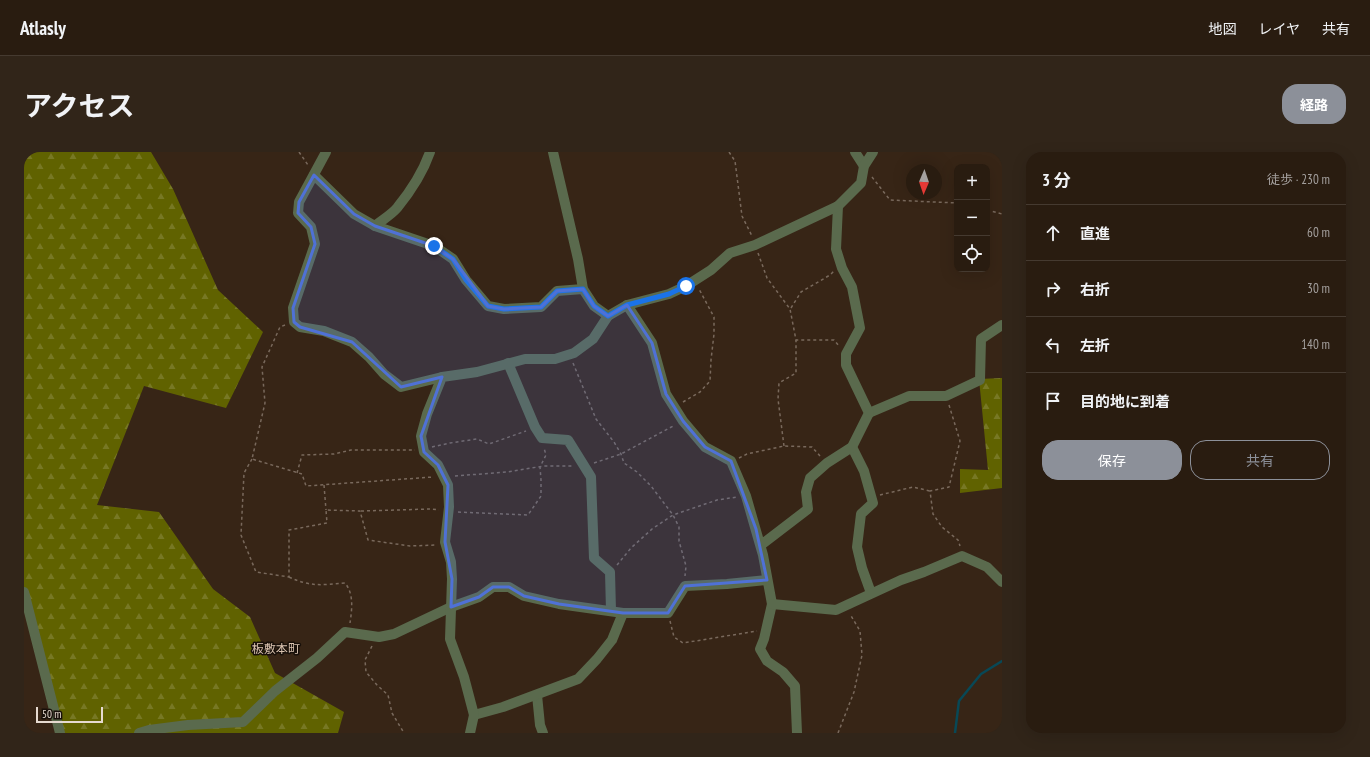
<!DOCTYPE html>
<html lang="ja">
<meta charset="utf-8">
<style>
:root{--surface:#291c10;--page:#312519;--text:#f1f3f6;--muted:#a5a19f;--line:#453a30;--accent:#8c9099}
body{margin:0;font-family:"PT Sans Narrow","Noto Sans JP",sans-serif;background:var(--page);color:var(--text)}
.controls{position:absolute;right:12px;top:12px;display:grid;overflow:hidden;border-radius:8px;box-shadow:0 4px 16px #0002}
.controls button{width:36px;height:36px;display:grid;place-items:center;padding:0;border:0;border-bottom:1px solid var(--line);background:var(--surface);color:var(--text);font:20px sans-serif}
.compass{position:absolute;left:882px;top:12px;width:36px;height:36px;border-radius:50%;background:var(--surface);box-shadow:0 4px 16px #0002;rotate:182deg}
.scale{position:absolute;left:12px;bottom:10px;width:67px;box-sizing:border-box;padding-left:4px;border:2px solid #e6dad0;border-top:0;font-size:11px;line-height:14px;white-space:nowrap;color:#e6dad0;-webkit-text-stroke:3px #18100a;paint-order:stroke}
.stop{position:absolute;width:12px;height:12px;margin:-9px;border:3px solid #1a73e8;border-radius:50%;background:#fff}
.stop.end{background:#1a73e8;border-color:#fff;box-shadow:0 1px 4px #0008}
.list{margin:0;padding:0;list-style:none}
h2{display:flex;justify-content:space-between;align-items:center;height:52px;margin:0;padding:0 16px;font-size:17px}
h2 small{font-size:13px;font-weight:400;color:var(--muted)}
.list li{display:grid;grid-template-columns:26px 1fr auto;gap:12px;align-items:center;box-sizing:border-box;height:56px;padding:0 16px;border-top:1px solid var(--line)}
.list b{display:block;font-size:15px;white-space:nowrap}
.list em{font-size:13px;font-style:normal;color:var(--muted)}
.actions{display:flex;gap:8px;padding:12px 16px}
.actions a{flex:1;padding:9px 0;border:1px solid var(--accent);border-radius:16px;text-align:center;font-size:14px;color:var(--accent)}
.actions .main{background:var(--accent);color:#fff}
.icon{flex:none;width:22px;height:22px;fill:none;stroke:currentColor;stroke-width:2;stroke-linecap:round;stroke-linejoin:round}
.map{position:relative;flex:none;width:978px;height:581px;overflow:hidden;border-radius:16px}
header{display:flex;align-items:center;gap:24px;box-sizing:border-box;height:56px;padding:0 20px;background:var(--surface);border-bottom:1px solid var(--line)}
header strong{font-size:19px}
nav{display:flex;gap:22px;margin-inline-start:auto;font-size:14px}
.intro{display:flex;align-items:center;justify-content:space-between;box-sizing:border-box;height:96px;padding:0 24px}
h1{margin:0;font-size:28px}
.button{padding:10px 18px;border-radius:16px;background:var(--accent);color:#fff;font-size:14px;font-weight:700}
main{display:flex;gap:24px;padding:0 24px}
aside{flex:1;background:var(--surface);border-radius:16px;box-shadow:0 4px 16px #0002}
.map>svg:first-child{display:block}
.forest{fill:url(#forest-firs)}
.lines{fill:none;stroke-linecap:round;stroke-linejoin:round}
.stream{stroke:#084856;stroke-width:2.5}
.path{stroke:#79695c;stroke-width:1.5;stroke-dasharray:3 3;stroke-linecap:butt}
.street{stroke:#5a6a4d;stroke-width:10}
.route{stroke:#1a73e8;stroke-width:5}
.marked{fill:#4f71d6;fill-opacity:0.2;stroke:#4f71d6;stroke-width:3;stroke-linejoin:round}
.labels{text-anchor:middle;stroke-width:3;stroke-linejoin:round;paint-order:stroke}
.quarter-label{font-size:12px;fill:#d9c2af;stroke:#18100a}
</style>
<header>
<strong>Atlasly</strong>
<nav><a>地図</a><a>レイヤ</a><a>共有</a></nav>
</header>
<div class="intro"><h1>アクセス</h1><a class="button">経路</a></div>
<main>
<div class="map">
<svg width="978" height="581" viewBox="0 0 978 581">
<defs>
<pattern id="forest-firs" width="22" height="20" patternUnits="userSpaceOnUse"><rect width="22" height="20" fill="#606200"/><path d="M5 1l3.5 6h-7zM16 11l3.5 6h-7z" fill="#777824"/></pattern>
</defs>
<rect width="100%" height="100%" fill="#372516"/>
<!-- forest -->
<g class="forest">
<path d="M 0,0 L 127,0 L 149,37 L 194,138 L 239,180 L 202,256 L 120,234 L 73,353 L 135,360 L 189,437 L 226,465 L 251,521 L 320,560 L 314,581 L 35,581 L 0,438 Z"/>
<path d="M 978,226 L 978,336 L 936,341 L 936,317 L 964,318 L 955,227 Z"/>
</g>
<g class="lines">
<!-- stream -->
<path class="stream" d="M 931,581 L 935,549 L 957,522 L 978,509"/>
<!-- path -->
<g class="path">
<path d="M 275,0 L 284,13"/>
<path d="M 705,0 L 711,9 L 718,64 L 728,84"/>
<path d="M 848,25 L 866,48 L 933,51"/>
<path d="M 963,58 L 978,62"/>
<path d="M 734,101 L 743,126 L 766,157 L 772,188 L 810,188 L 815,194"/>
<path d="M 767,156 L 777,140 L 806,123 L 810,119"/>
<path d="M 261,173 L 256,175 L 238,215 L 241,251 L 228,307 L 278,322 L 282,334 L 409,325"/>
<path d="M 549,211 L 572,267 L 590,290 L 597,302 L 600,311 L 613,320 L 627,334 L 649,363 L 655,375 L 655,389 L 662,414 L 661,424"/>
<path d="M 659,250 L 676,240 L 686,229 L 687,208 L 690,182 L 690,165 L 675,137"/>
<path d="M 925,253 L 936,289 L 925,335 L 906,339 L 909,362 L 918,375 L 934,388 L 936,394"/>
<path d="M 760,294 L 754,247 L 755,231 L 772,221 L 772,188"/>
<path d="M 408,295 L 426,291 L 453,287 L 465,292 L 502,279"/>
<path d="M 715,306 L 723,302 L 760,294 L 788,295 L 796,304"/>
<path d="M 228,307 L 220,321 L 217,383 L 232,420 L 265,425 L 265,378 L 303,371 L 302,358 L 336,359 L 344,388 L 386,394 L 411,393"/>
<path d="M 570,311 L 597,302 L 651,273"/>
<path d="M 273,321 L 278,303 L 310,302 L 327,298 L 391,298"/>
<path d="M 431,324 L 483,320 L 520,314 L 548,314"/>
<path d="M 300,333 L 302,358"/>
<path d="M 856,343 L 889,335 L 906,339"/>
<path d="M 337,359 L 407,357 L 415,358"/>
<path d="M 434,360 L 504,363 L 517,344 L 517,328 L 516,315 L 522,303 L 520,296"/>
<path d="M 593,413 L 607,396 L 628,377 L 649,363 L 693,348 L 713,345"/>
<path d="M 265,425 C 286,435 298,433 321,431 C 330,442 328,457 326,471"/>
<path d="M 646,469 L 650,485 L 659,491 L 733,479"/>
<path d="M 348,494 L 341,508 L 342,520 L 353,533 L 364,543 L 368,561 L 380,581"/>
<path d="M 814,581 L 830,540 L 838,503 L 836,479 L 826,462"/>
</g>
<!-- street -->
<g class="street">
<path d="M 302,0 L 275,50 L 274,61 L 287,75 L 291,92 L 269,156 L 270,170 L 276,175 L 300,179 L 328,190 L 345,205 L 360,222 L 377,235 L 418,225"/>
<path d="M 529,0 L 554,107 L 559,137 L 570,154 L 584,164"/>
<path d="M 831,0 L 840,14"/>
<path d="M 290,23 L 330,62 L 351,74 L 410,94 L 429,107 L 442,128 L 464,154 L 480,157 L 517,155 L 533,139 L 559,137"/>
<path d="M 351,74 C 358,68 367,63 373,56 C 386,40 399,20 406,0"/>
<path d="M 603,153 L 628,191 L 642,242 L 659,269 L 681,295 L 707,309 L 722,344 L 739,403 L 748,452 L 740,487 L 736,497 L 743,509 L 759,520 L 771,534 L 773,581"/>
<path d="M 484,211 L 511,275 L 518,286 L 544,288 L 567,325 L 570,406 L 586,420 L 587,459"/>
<path d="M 845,261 L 885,244 L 922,244 L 956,228 L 957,187 L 978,173"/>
<path d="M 828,295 L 840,319 L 849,351 L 837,362 L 833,395 L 838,416 L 847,441"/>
<path d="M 737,393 L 784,357 L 782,340 L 786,326 L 803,311 L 828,295 L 845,261 L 822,213 L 822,202 L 836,176 L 828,135 L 818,116 L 812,97 L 814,54"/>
<path d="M 0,440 L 36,581"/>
<path d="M 748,452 L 812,458 L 877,428 L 900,420 L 938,404 L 963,415 L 978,430"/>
<path d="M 513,543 L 516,573 L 519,581"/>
<path d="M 450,563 L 479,555 L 554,527 L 573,507 L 588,488 L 599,461"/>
<path d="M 115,581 L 125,578 L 164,573 L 219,570 L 251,539 L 293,506 L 321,480 L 355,485 L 370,482 L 427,455 L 455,445 L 469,435 L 485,435 L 500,444 L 535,452 L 599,461 L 644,461 L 661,434 L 703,432 L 743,428"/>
<path d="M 446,581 L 450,563 L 440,525 L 426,487 L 428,427 L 427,410 L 421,390 L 425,355 L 424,333 L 414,313 L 400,300 L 397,284 L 403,262 L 418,225 L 453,220 L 501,207 L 531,207 L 550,201 L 569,187 L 584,164 L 603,153 L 645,142 L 662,134 L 687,118 L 706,101 L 731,93 L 814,54 L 837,31 L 840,14 L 849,0"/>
</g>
</g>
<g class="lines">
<!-- route -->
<path class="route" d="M 410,94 L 429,107 L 442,128 L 464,154 L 480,157 L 517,155 L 533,139 L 559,137 L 570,154 L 584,164 L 603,153 L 645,142 L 662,134"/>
</g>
<!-- marked area -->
<path class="marked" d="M 290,23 L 330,62 L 351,74 L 410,94 L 429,107 L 464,154 L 480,157 L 517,155 L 533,139 L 559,137 L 570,154 L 584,164 L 603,153 L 628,191 L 642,242 L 659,269 L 681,295 L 707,309 L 732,377 L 743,428 L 661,434 L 644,461 L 599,461 L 535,452 L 500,444 L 485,435 L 469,435 L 455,445 L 427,455 L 428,427 L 421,390 L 424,333 L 414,313 L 400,300 L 397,284 L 418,225 L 377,235 L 328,190 L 276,175 L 270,170 L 269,156 L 291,92 L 287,75 L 274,61 L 275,50 Z"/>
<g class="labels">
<!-- quarter labels -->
<g class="quarter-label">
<text x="252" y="501">板敷本町</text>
</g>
</g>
</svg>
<div class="controls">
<button>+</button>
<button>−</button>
<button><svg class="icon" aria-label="locate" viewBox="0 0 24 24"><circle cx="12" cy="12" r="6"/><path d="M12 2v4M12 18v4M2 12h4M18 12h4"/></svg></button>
</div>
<svg class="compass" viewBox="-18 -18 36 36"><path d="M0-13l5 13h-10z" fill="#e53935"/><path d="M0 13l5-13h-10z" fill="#a5a19f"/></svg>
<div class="scale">50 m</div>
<div class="stop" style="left:662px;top:134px"></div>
<div class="stop end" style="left:410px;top:94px"></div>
</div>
<aside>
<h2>3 分<small>徒歩 · 230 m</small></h2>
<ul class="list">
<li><svg class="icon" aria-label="ahead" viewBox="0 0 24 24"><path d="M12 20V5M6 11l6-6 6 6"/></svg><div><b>直進</b></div><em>60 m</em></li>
<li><svg class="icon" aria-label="right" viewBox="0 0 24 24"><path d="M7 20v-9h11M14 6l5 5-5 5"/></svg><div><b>右折</b></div><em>30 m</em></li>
<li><svg class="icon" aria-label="left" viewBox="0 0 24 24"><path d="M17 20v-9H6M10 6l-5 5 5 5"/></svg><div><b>左折</b></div><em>140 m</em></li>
<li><svg class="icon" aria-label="arrive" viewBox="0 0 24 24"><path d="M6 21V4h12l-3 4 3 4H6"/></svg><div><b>目的地に到着</b></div></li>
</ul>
<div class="actions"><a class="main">保存</a><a>共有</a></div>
</aside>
</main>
